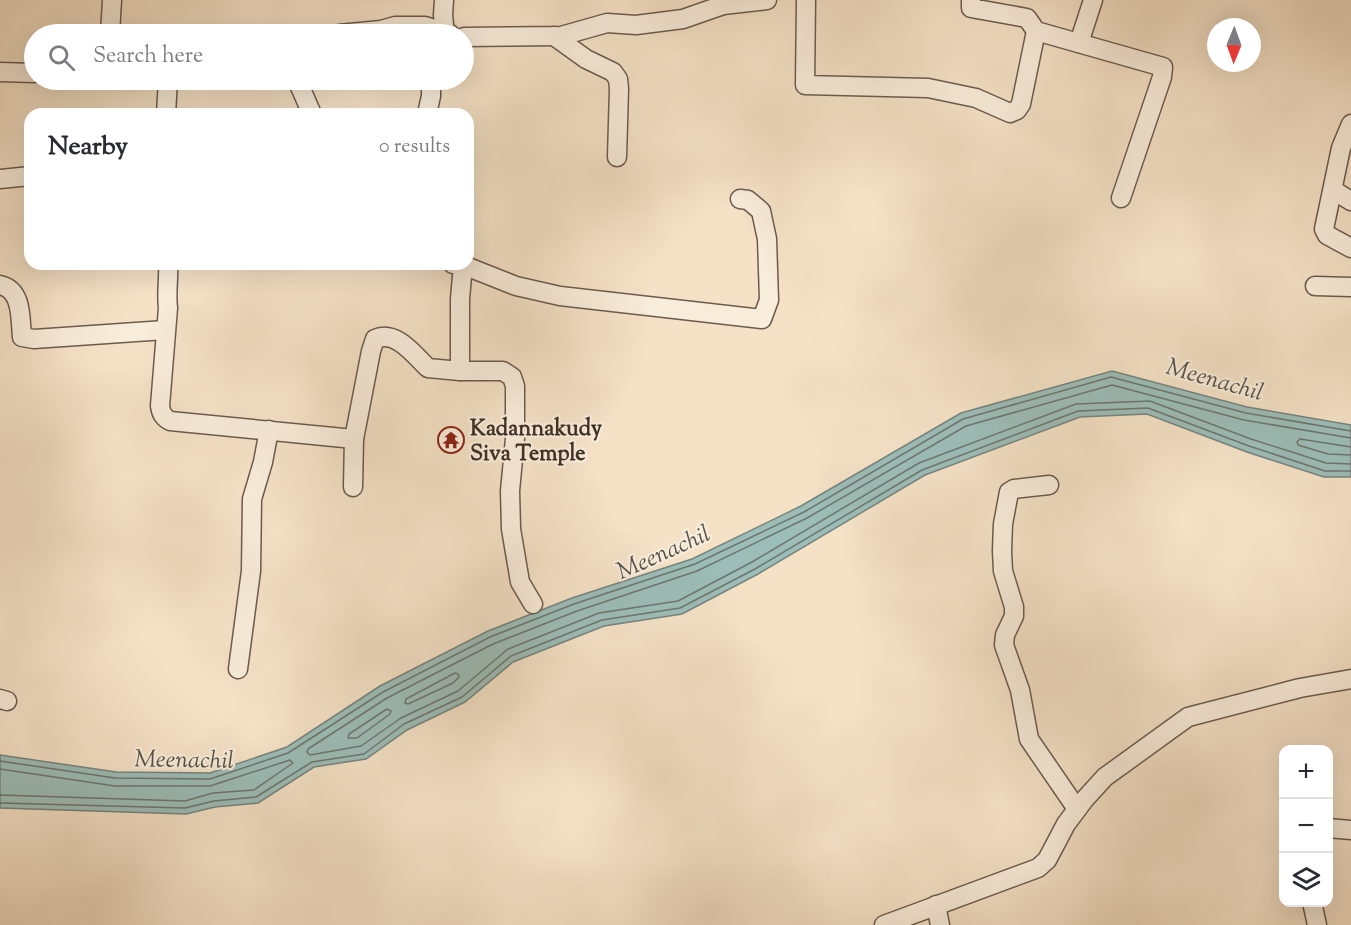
<!DOCTYPE html>
<meta charset="utf-8">
<style>
:root{--surface:#fff;--page:#f2f2f3;--text:#2b2b33;--muted:#7c7c81;--line:#e1e1e2}
body{margin:0;font-family:"Sorts Mill Goudy",serif;background:var(--page);color:var(--text)}
.controls{position:absolute;right:18px;bottom:18px;display:grid;overflow:hidden;border-radius:12px;box-shadow:0 6px 24px #0002}
.controls button{width:54px;height:54px;display:grid;place-items:center;padding:0;border:0;border-bottom:2px solid var(--line);background:var(--surface);color:var(--text);font:30px sans-serif}
.compass{position:absolute;left:1207px;top:18px;width:54px;height:54px;border-radius:50%;background:var(--surface);box-shadow:0 6px 24px #0002;rotate:181deg}
.list{margin:0;padding:0;list-style:none}
h2{display:flex;justify-content:space-between;align-items:center;height:78px;margin:0;padding:0 24px;font-size:26px}
h2 small{font-size:20px;font-weight:400;color:var(--muted)}
.icon{flex:none;width:33px;height:33px;fill:none;stroke:currentColor;stroke-width:2;stroke-linecap:round;stroke-linejoin:round}
.map{position:relative;flex:none;width:1351px;height:925px;overflow:hidden}
.search{position:absolute;background:var(--surface);box-shadow:0 6px 24px #0002;left:24px;top:24px;width:450px;height:66px;display:flex;align-items:center;gap:15px;box-sizing:border-box;padding:0 21px;border-radius:33px;color:var(--muted);font-size:22px}
.panel{position:absolute;background:var(--surface);box-shadow:0 6px 24px #0002;left:24px;top:108px;width:450px;height:162px;border-radius:18px}
.map>svg:first-child{display:block}
.water{fill:#9cbdb8;stroke:#76847e;stroke-width:1.5}
.lines{fill:none;stroke-linecap:round;stroke-linejoin:round}
.shore{stroke:#6d766f;stroke-width:1.5}
.minor-casing{stroke:#6c5b4e;stroke-width:21}
.minor{stroke:#f8ecda;stroke-width:18}
.labels{text-anchor:middle;stroke-width:4.5;stroke-linejoin:round;paint-order:stroke}
.poi-label{font-size:22px;font-weight:bold;fill:#3e2e26;stroke:#f8ecda;text-anchor:start}
.water-label{font-size:24px;font-style:italic;fill:#56524a;stroke:#f8ecda}
</style>
<div class="map">
<svg width="1351" height="925" viewBox="0 0 1351 925">
<rect width="100%" height="100%" fill="#f4e1c6"/>
<filter id="stains"><feTurbulence type="fractalNoise" baseFrequency=".00333" numOctaves="4"/><feColorMatrix values="0 0 0 0 .2 0 0 0 0 .09 0 0 0 0 .02 0 0 0 .5 -.17"/></filter>
<radialGradient id="worn" r=".72"><stop offset=".6" stop-color="#630" stop-opacity="0"/><stop offset="1" stop-color="#630" stop-opacity=".3"/></radialGradient>
<!-- water -->
<path class="water" d="M 1112,371 L 1247,407 L 1351,425 L 1351,477 L 1324,477 L 1247,452 L 1147,414 L 1080,417 L 925,475 L 758,574 L 682,614 L 604,626 L 513,662 L 465,702 L 407,730 L 366,759 L 314,767 L 258,803 L 215,807 L 186,814 L 0,808 L 0,755 L 116,772 L 210,773 L 287,747 L 380,686 L 488,631 L 572,598 L 692,559 L 801,506 L 961,413 Z"/>
<g class="lines">
<!-- shore -->
<g class="shore">
<path d="M 1351,438 L 1244,420 L 1112,385 L 966,426 L 807,518 L 697,571 L 577,611 L 493,644 L 387,698 L 308,749 L 307,752 L 310,755 L 361,746 L 401,718 L 458,691 L 508,649 L 599,613 L 678,601 L 752,562 L 919,463 L 1076,404 L 1150,401 L 1251,439 L 1326,463 L 1351,464"/>
<path d="M 1351,447 L 1300,439 L 1297,442 L 1298,445 L 1328,454 L 1351,455"/>
<path d="M 455,673 L 458,674 L 459,677 L 453,683 L 408,704 L 405,703 L 406,699 Z"/>
<path d="M 387,709 L 391,711 L 390,714 L 357,738 L 348,738 L 349,734 Z"/>
<path d="M 0,761 L 115,778 L 210,779 L 288,753 L 383,692 L 490,637 L 574,604 L 695,564 L 804,512 L 963,419 L 1111,377 L 1246,413 L 1351,431"/>
<path d="M 0,769 L 115,786 L 210,786 L 290,760 L 293,763 L 254,790 L 213,793 L 185,801 L 0,795"/>
<path d="M 0,803 L 185,808 L 214,801 L 256,797 L 312,762 L 364,754 L 404,724 L 462,697 L 511,656 L 602,620 L 680,608 L 755,569 L 922,470 L 1078,411 L 1148,408 L 1249,446 L 1325,471 L 1351,471"/>
</g>
<defs>
<g id="minor">
<path d="M 444,0 L 443,15 L 445,34"/>
<path d="M 806,0 L 805,85 L 928,88 L 976,98 L 1010,113 L 1017,110 L 1021,104 L 1036,31"/>
<path d="M 971,0 L 971,8 L 1027,18 L 1036,31 L 1163,67 L 1162,77 L 1121,198"/>
<path d="M 723,5 L 767,0"/>
<path d="M 110,34 L 112,0"/>
<path d="M 339,34 L 381,30 L 395,26 L 425,26 L 450,34"/>
<path d="M 554,36 L 586,59 L 613,72 L 618,79 L 619,89 L 617,157"/>
<path d="M 464,37 L 561,36 L 607,23 L 636,25 L 683,19 L 723,5 L 721,0"/>
<path d="M 1079,43 L 1093,0"/>
<path d="M 0,72 L 34,73"/>
<path d="M 297,80 L 312,114"/>
<path d="M 166,114 L 168,80"/>
<path d="M 427,114 L 431,96 L 431,80"/>
<path d="M 1351,124 L 1341,148 L 1324,229 L 1327,235 L 1351,248"/>
<path d="M 0,179 L 30,176"/>
<path d="M 1333,190 L 1351,201"/>
<path d="M 168,264 C 169,279 166,293 168,308 L 160,406 C 161,413 163,417 170,421 L 354,439"/>
<path d="M 453,264 L 463,265 L 516,286 L 560,296 L 762,319 L 769,300 L 767,239 L 761,211 L 748,200 L 740,199"/>
<path d="M 0,285 C 23,290 20,319 22,337 L 34,339 L 165,330"/>
<path d="M 1315,286 L 1351,287"/>
<path d="M 460,371 L 460,299 L 463,265"/>
<path d="M 1049,485 L 1014,489 L 1009,492 L 1003,524 L 1002,551 L 1003,571 L 1014,607 L 1014,616 L 1005,635 L 1004,645 L 1020,690 L 1029,739 L 1077,809"/>
<path d="M 353,487 L 354,439 L 371,351 L 375,339 C 396,329 415,356 428,368 L 460,371 L 503,371 L 512,377 L 515,386 L 515,438 L 510,491 L 511,529 L 520,582 L 533,604"/>
<path d="M 238,669 L 251,571 L 252,499 L 263,462 L 269,430"/>
<path d="M 0,699 L 7,701"/>
<path d="M 1328,828 L 1351,830"/>
<path d="M 1312,902 L 1317,925"/>
<path d="M 936,905 L 940,925"/>
<path d="M 884,925 L 1038,868 L 1047,860 L 1066,824 L 1084,800 L 1105,777 L 1188,717 L 1300,688 L 1351,679"/>
</g>
</defs>
<!-- minor casing -->
<use href="#minor" class="minor-casing"/>
<!-- minor -->
<use href="#minor" class="minor"/>
</g>
<!-- icons -->
<defs>
<symbol id="temple-ring" viewBox="-11 -11 22 22"><circle r="9.5" fill="#f8ecda" stroke="#8f2418" stroke-width="1.5"/><path d="M0-6L5-2H3V0L6.5 2.5H4V6H1.5V3h-3V6H-4V2.5H-6.5L-3 0V-2H-5Z" fill="#8f2418"/></symbol>
</defs>
<g fill-rule="evenodd">
<use href="#temple-ring" x="436" y="425" width="30" height="30"/>
</g>
<g class="labels">
<!-- poi labels -->
<g class="poi-label">
<text x="470" y="435">Kadannakudy<tspan x="470" dy="25">Siva Temple</tspan></text>
</g>
<!-- water labels -->
<g class="water-label">
<text transform="translate(1215 379) rotate(16)" y="8">Meenachil</text>
<text transform="translate(663 552) rotate(-24)" y="8">Meenachil</text>
<text transform="translate(184 759) rotate(1)" y="8">Meenachil</text>
</g>
</g>
<rect width="100%" height="100%" filter="url(#stains)"/>
<rect width="100%" height="100%" fill="url(#worn)"/>
</svg>
<div class="controls">
<button>+</button>
<button>−</button>
<button><svg class="icon" aria-label="layers" viewBox="0 0 24 24"><path d="M12 4l9 5-9 5-9-5zM3 14l9 5 9-5"/></svg></button>
</div>
<svg class="compass" viewBox="-18 -18 36 36"><path d="M0-13l5 13h-10z" fill="#e53935"/><path d="M0 13l5-13h-10z" fill="#7c7c81"/></svg>
<div class="search"><svg class="icon" aria-label="search" viewBox="0 0 24 24"><circle cx="10" cy="10" r="6"/><path d="M15 15l6 6"/></svg>Search here</div>
<section class="panel">
<h2>Nearby<small>0 results</small></h2>
<ul class="list">
</ul>
</section>
</div>
